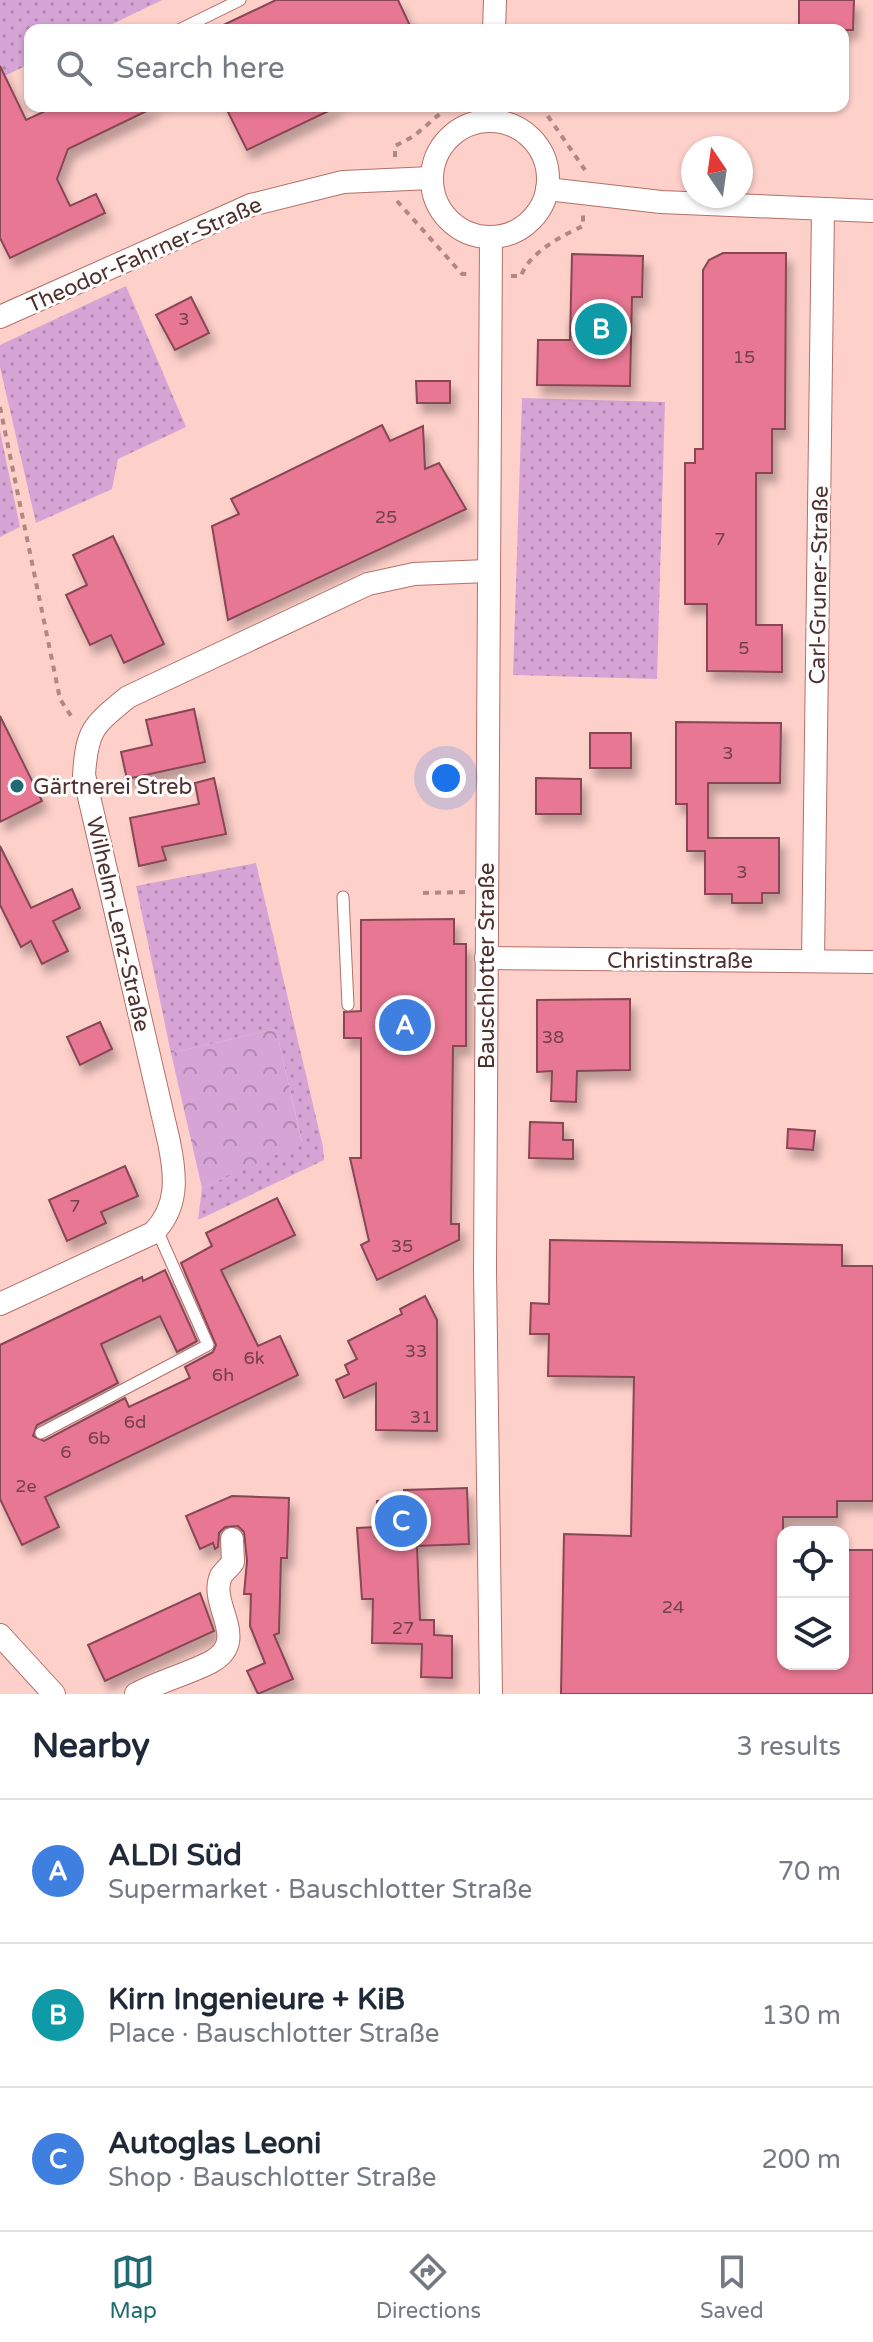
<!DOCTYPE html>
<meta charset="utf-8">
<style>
:root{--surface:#fff;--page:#f2f2f3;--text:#1f2937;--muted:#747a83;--line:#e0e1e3;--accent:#1f6a73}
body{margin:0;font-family:"Varela Round",sans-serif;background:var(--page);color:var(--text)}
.controls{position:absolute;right:24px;bottom:24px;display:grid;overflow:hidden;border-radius:16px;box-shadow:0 2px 6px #0004}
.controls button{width:72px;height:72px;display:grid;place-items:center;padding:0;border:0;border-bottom:2px solid var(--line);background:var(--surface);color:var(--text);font:40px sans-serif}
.compass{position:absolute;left:681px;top:136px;width:72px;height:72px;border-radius:50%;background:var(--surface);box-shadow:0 2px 6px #0004;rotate:347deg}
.you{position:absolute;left:446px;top:778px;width:28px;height:28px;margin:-20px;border:6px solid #fff;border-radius:50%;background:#1a73e8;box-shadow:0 0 0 12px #1a73e833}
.badge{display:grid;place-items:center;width:52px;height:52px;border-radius:50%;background:var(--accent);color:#fff;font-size:26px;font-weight:700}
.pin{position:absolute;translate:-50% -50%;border:4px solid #fff;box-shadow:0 2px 8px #0006}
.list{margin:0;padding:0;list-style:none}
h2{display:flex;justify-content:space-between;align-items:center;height:104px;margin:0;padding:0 32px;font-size:34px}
h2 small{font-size:26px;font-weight:400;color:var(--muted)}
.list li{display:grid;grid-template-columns:52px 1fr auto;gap:24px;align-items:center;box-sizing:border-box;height:144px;padding:0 32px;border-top:2px solid var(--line)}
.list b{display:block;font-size:30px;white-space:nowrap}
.list p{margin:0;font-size:26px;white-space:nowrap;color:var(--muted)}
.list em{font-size:26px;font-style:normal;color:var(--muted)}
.icon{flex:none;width:44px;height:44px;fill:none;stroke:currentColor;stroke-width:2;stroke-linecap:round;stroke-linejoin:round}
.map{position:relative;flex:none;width:873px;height:1694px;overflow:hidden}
.search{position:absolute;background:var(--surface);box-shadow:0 2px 6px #0004;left:24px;right:24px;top:24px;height:88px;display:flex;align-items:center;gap:20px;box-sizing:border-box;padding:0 28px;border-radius:16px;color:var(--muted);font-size:30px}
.sheet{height:536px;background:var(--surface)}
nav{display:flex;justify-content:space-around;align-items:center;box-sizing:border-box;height:112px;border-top:2px solid var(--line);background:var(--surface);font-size:22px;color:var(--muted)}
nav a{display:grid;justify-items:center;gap:4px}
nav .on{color:var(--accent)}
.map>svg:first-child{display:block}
.grass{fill:url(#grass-dots)}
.park{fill:url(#park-crowns)}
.building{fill:#e77792;stroke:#874655;stroke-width:2;filter:url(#shadow)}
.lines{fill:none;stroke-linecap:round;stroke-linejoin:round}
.lane-casing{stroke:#b46f68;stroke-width:13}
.street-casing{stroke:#b46f68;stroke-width:24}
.path{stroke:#af8884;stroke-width:4;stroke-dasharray:6 6;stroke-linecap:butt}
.lane{stroke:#fff;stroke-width:11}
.street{stroke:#fff;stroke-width:22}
.poi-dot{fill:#1f6a73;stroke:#fdfdfd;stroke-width:3}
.labels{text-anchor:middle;stroke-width:6;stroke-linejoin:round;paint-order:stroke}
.number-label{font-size:18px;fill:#744246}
.street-label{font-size:22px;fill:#4e302d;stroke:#fdfdfd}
.poi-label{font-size:22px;fill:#4e302d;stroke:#fdfdfd;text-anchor:start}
</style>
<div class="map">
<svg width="873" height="1694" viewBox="0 0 873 1694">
<defs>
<pattern id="grass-dots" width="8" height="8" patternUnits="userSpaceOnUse" patternTransform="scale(2)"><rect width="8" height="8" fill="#d6a5d6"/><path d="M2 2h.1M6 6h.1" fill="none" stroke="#b087ae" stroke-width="1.8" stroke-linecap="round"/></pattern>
<pattern id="park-crowns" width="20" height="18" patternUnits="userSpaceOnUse" patternTransform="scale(2)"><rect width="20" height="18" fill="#d6a5d6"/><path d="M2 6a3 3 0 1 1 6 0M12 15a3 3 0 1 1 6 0" fill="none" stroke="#b087ae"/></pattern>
<filter id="shadow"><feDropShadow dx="5" dy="9" stdDeviation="4" flood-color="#0004"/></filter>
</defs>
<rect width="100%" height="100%" fill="#fed0ca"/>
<!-- grass -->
<g class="grass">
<path d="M 0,0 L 162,0 L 100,30 L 30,30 L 30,64 L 0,78 Z"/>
<path d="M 126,286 L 186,427 L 118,459 L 112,489 L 36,523 L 0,367 L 0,345 Z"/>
<path d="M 522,398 L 665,402 L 657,679 L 513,675 Z"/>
<path d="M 0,431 L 20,527 L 0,537 Z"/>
<path d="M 256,863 L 323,1147 L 324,1160 L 198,1220 L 202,1188 L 302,1142 L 276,1029 L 171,1053 L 136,886 Z"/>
</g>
<!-- park -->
<path class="park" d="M 276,1029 L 302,1143 L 202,1188 L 171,1053 Z"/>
<!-- building -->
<g class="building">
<path d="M 276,0 L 398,0 L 412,30 L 213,30 Z"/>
<path d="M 799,0 L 854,0 L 853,30 L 799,30 Z"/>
<path d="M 0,66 L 26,120 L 56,106 L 157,106 L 68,149 L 57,179 L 70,206 L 96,194 L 105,213 L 10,258 L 0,238 Z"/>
<path d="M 225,106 L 339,106 L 247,150 Z"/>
<path d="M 723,253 L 786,253 L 785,429 L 772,429 L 772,473 L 756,473 L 756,625 L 782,625 L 782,672 L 707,671 L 707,604 L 685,604 L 685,463 L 695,463 L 695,449 L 703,449 L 703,270 L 709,260 Z"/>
<path d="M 572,254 L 643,256 L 642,297 L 632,297 L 630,386 L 537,385 L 538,340 L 570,340 Z"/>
<path d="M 191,297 L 209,333 L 175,350 L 156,315 Z"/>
<path d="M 416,381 L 450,381 L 450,403 L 417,403 Z"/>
<path d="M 382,425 L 390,441 L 423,426 L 425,469 L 439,463 L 466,509 L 228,620 L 212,526 L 239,514 L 231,499 Z"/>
<path d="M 113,536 L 164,644 L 124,663 L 111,635 L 90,645 L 66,595 L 87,585 L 73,555 Z"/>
<path d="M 194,709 L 205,762 L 127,779 L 121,752 L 152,745 L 146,720 Z"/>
<path d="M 0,716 L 42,801 L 0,822 Z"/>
<path d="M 676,722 L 781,723 L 780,783 L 708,783 L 708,838 L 779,838 L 779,893 L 762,893 L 762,903 L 732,903 L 732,894 L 705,894 L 705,851 L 687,851 L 687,804 L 676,804 Z"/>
<rect x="590" y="733" width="41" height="35"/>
<path d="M 214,778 L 226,834 L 162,847 L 166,860 L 139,866 L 130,818 L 199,804 L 195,783 Z"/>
<path d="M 536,778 L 581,779 L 581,814 L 536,814 Z"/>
<path d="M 0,846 L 31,908 L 72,889 L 80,908 L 53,921 L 68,951 L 42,964 L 31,941 L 21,947 L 0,905 Z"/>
<path d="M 454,919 L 454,944 L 466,944 L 466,1046 L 453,1046 L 451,1224 L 459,1224 L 459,1240 L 377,1280 L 361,1245 L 369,1241 L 350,1158 L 361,1158 L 361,1038 L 344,1038 L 344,1012 L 361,1011 L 361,920 Z"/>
<path d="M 630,999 L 630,1070 L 577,1071 L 576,1102 L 551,1101 L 552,1071 L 537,1072 L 537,1000 Z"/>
<path d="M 100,1022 L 112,1049 L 80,1065 L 67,1037 Z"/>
<path d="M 530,1122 L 563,1123 L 563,1140 L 573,1140 L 573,1159 L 529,1158 Z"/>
<path d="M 788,1129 L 815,1131 L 813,1150 L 787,1148 Z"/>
<path d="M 125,1166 L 138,1196 L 101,1212 L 106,1223 L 67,1241 L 49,1200 Z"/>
<path d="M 277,1198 L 295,1235 L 221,1270 L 258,1346 L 280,1336 L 298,1375 L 45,1497 L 59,1527 L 22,1545 L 0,1499 L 0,1345 L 142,1277 L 143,1281 L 165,1270 L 197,1341 L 177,1352 L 160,1316 L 101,1344 L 118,1383 L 37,1425 L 33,1436 L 44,1441 L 125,1398 L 129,1407 L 190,1378 L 185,1367 L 213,1352 L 216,1345 L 181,1263 L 212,1246 L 206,1233 Z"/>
<path d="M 550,1240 L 842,1245 L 842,1266 L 873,1266 L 873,1501 L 837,1501 L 837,1517 L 783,1517 L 783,1664 L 843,1664 L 843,1550 L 873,1550 L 873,1694 L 561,1694 L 564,1534 L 631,1536 L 634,1377 L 548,1376 L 549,1334 L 530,1334 L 531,1303 L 549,1304 Z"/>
<path d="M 425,1296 L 437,1320 L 437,1431 L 376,1430 L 376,1383 L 344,1398 L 336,1380 L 349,1374 L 345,1365 L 357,1359 L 348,1341 L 402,1314 L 400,1309 Z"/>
<path d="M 467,1488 L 469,1544 L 417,1546 L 420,1620 L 434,1620 L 434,1635 L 452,1636 L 452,1678 L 421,1677 L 422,1644 L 372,1643 L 373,1599 L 362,1599 L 357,1528 L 377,1527 L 377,1501 L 405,1500 L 404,1490 Z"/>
<path d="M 232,1496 L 289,1498 L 287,1558 L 281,1558 L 279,1633 L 274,1635 L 293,1679 L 258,1694 L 247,1671 L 265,1663 L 250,1626 L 251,1594 L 244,1594 L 247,1561 L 244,1532 L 238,1526 L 225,1527 L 219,1533 L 218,1547 L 215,1549 L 213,1543 L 200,1549 L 186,1516 Z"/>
<path d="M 200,1593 L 214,1631 L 105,1681 L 88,1645 Z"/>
</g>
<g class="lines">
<defs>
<g id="lane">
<path d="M 179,30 L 240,0"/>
<path d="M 343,897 L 348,1005"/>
<path d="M 41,1433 L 208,1345 L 157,1230"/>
</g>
<g id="street">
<path d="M 494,30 L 495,0"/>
<circle cx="490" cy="179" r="58"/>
<path d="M 547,189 L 661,202 L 873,211"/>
<path d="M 0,317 L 251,205 L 343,182 L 431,178"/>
<path d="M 486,958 L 873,962"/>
<path d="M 813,961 L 823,210"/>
<path d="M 0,1304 L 153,1233 C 179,1207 176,1176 169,1142 L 84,775 C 87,729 93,726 128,697 L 368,584 L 414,574 L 487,571"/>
<path d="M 0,1635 L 54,1694"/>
<path d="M 136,1694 C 160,1681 188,1674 211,1662 C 251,1640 208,1605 221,1576 C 224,1571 230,1567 233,1562 L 232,1539"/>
<path d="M 491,1694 L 485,1270 L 491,238"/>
</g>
</defs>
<!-- lane casing -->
<use href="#lane" class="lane-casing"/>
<!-- street casing -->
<use href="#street" class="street-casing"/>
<!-- path -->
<g class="path">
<path d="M 541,106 L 585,170"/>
<path d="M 395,157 L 395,146 L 414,136 L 449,106"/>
<path d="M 397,201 L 462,274 L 471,274"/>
<path d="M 511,276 L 521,276 C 529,253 561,236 583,226 L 583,214"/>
<path d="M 0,407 L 60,699 L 73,719"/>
<path d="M 423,893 L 465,892"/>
</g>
<!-- lane -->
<use href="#lane" class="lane"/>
<!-- street -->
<use href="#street" class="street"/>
</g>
<!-- markers -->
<circle class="poi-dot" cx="17" cy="786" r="8"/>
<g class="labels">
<!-- number labels -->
<g class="number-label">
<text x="184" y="325">3</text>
<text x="744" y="363">15</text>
<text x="386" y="523">25</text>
<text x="720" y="545">7</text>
<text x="744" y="654">5</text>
<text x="728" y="759">3</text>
<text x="742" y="878">3</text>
<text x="553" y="1043">38</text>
<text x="75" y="1212">7</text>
<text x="402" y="1252">35</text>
<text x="416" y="1357">33</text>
<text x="254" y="1364">6k</text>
<text x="223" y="1381">6h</text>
<text x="421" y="1423">31</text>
<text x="135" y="1428">6d</text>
<text x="99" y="1444">6b</text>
<text x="66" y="1458">6</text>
<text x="26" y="1492">2e</text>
<text x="673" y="1613">24</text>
<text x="403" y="1634">27</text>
</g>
<!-- street labels -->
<g class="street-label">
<text transform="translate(144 254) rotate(-24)" y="8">Theodor-Fahrner-Straße</text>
<text transform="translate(818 585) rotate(-89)" y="8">Carl-Gruner-Straße</text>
<text transform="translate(119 924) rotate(77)" y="8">Wilhelm-Lenz-Straße</text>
<text x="680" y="968">Christinstraße</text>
<text transform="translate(486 966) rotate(-90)" y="8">Bauschlotter Straße</text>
</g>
<!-- poi labels -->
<g class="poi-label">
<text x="33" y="794">Gärtnerei Streb</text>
</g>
</g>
</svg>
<div class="controls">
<button><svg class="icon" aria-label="locate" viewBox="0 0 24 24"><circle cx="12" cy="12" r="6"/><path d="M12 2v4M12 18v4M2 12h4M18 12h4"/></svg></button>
<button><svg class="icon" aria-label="layers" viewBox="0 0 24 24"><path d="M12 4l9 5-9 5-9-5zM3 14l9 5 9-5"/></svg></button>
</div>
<svg class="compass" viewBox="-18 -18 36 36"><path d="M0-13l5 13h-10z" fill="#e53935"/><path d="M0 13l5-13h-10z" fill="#747a83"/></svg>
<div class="you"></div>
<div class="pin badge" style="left:405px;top:1025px;background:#3f7fe0">A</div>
<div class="pin badge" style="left:601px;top:329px;background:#0f9aa8">B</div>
<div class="pin badge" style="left:401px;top:1521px;background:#3f7fe0">C</div>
<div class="search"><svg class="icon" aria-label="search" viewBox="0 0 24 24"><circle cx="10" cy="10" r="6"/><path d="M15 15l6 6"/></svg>Search here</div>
</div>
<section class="sheet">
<h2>Nearby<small>3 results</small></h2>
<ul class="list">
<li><span class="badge" style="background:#3f7fe0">A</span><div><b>ALDI Süd</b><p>Supermarket · Bauschlotter Straße</p></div><em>70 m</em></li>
<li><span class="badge" style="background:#0f9aa8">B</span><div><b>Kirn Ingenieure + KiB</b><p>Place · Bauschlotter Straße</p></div><em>130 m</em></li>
<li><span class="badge" style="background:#3f7fe0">C</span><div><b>Autoglas Leoni</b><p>Shop · Bauschlotter Straße</p></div><em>200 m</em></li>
</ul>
</section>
<nav>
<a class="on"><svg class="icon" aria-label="map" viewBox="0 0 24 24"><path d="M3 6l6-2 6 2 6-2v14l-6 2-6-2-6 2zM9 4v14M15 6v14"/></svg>Map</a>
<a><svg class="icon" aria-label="directions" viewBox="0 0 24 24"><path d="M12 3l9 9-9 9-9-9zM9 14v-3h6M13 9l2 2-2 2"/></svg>Directions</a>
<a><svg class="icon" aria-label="saved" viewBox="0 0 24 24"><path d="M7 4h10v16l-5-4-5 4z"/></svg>Saved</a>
</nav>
